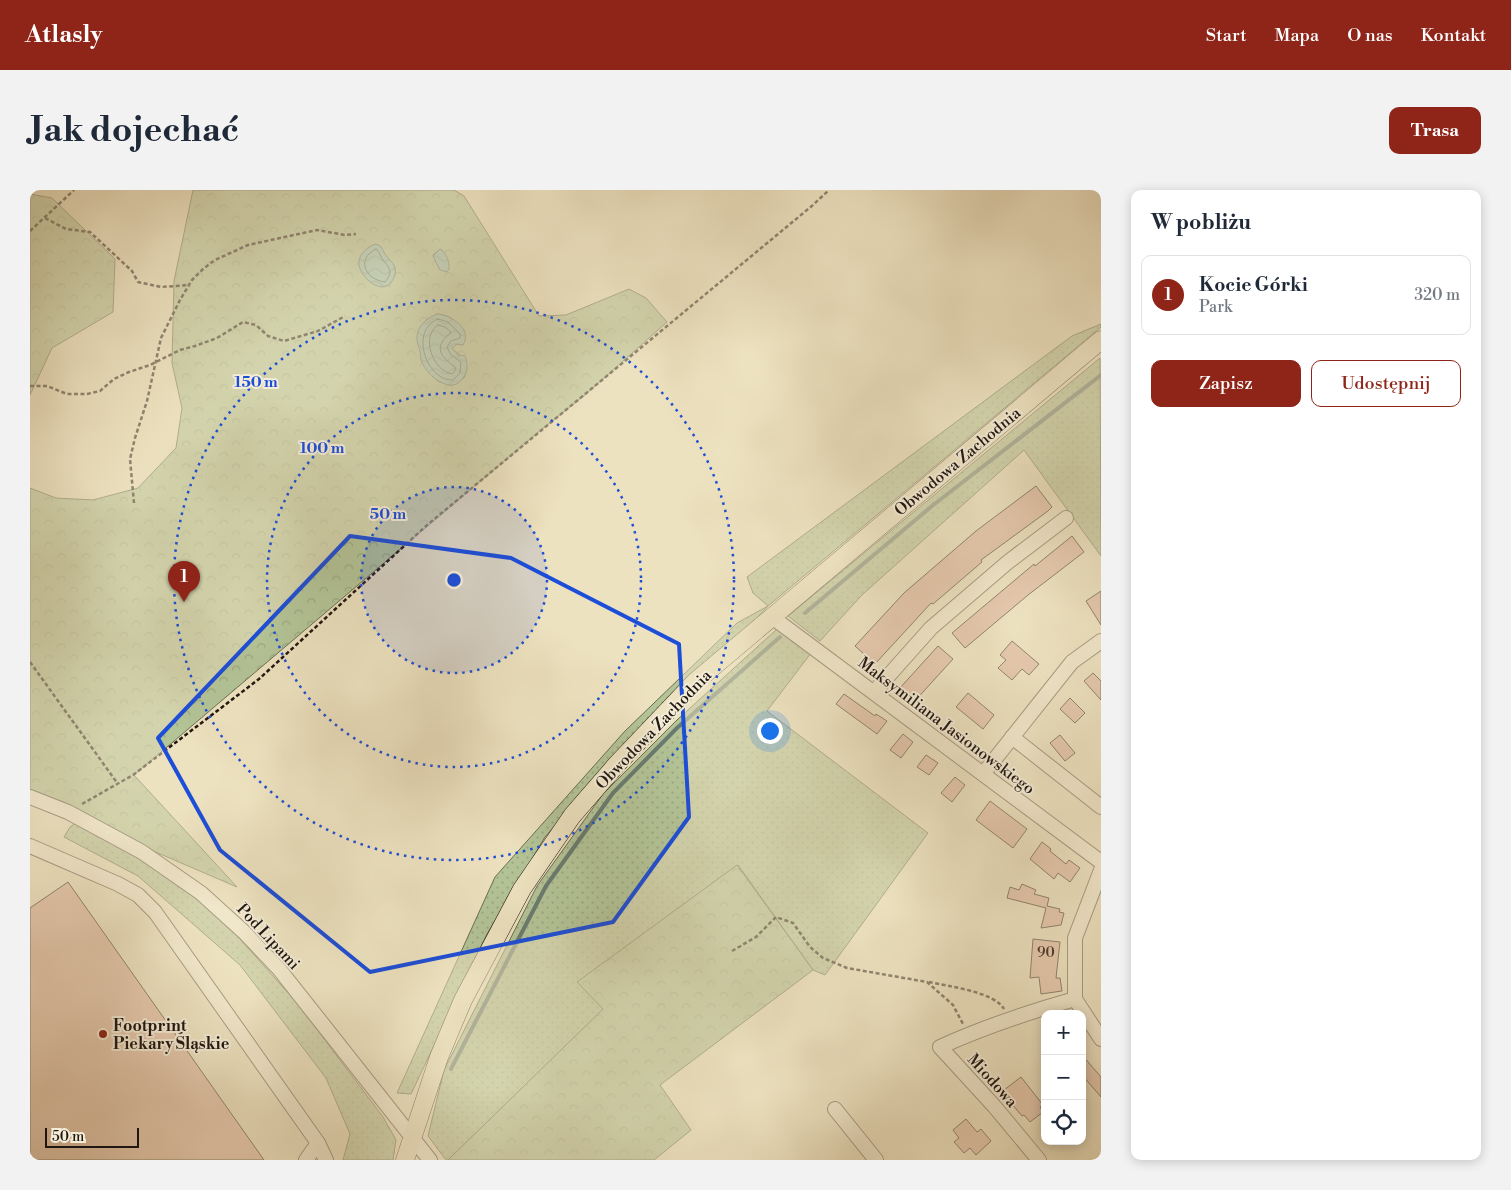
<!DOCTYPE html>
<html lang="pl">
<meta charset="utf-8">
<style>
:root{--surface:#fff;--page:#f2f2f3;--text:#1f2937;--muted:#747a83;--line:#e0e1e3;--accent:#8f2418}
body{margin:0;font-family:"Libre Bodoni",serif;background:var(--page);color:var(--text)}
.controls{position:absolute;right:15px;bottom:15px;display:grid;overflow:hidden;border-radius:10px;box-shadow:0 2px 12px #0003}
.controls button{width:45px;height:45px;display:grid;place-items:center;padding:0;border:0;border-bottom:1px solid var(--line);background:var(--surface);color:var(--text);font:25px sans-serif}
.scale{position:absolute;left:15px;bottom:12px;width:94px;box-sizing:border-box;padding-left:5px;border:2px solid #211611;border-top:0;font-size:14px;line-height:18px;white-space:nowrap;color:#211611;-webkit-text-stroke:4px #f3ecd6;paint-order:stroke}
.you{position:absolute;left:739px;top:540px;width:18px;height:18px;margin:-12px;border:4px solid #fff;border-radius:50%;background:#1a73e8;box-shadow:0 0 0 8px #1a73e833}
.badge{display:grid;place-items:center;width:32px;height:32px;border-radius:50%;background:var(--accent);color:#fff;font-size:16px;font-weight:700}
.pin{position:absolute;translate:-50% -41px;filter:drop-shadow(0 1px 2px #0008)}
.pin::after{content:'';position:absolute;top:26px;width:18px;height:15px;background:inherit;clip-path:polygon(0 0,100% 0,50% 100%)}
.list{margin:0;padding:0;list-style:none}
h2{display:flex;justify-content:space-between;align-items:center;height:65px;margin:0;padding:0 20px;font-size:21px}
h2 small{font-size:16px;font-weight:400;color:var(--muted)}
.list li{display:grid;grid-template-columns:32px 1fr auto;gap:15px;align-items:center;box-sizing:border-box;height:80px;margin:0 10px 10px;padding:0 10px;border:1px solid var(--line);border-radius:10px}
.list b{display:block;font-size:19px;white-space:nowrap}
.list p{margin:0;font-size:16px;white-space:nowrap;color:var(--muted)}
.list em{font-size:16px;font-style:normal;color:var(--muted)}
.actions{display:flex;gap:10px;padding:15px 20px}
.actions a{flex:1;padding:11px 0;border:1px solid var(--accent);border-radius:10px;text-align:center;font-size:18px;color:var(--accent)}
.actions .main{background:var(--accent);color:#fff}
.icon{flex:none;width:28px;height:28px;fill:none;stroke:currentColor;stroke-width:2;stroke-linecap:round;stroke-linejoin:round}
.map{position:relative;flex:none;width:1071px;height:970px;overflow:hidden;border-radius:10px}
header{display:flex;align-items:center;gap:30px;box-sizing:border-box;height:70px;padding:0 25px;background:var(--accent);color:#fff}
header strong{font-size:24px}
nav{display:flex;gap:28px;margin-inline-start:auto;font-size:18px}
.intro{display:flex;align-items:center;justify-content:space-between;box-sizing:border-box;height:120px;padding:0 30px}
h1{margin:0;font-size:35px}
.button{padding:12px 22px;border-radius:10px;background:var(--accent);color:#fff;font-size:18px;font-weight:700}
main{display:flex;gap:30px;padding:0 30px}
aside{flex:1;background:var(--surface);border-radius:10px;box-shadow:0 2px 12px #0003}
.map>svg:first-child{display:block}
.grass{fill:url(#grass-dots);stroke:#6a6d54}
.forest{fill:url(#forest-crowns);stroke:#6a6d54;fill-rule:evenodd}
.water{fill:url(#water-waves);stroke:#697b70}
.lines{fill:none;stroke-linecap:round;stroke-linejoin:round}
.shore{stroke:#5d6a60;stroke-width:1}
.stream{stroke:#697b70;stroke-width:4}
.building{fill:#dead99;stroke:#211611}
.minor-casing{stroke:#54493d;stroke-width:16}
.major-casing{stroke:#211611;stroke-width:19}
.path{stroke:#211611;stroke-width:2.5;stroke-dasharray:4 2.5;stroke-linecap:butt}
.minor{stroke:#f3ecd6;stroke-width:14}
.major{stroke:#ede2c0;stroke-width:18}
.marked{fill:none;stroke:#1d4ed8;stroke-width:4;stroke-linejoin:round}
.ring{fill:none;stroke:#1d4ed8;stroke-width:2.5;stroke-dasharray:2.5 5}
.poi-dot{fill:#8f2418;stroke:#f3ecd6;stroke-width:2}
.labels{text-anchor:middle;stroke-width:4;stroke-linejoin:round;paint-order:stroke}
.number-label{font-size:14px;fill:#503c33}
.street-label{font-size:16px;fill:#211611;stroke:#f3ecd6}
.poi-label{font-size:16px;font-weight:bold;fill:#211611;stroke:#f3ecd6;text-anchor:start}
.centre{fill:#1d4ed8;stroke:#f3ecd6;stroke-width:2.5}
.ring-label{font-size:15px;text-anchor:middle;font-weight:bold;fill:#1d4ed8;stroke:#f3ecd6;stroke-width:4;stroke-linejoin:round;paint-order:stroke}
</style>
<header>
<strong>Atlasly</strong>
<nav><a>Start</a><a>Mapa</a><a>O nas</a><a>Kontakt</a></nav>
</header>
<div class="intro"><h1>Jak dojechać</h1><a class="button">Trasa</a></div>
<main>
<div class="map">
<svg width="1071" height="970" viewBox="0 0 1071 970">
<defs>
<pattern id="grass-dots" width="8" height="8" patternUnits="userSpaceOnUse" patternTransform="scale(1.25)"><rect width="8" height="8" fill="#b3c497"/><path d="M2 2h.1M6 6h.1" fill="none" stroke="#9aa881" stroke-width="1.8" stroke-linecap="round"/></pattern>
<pattern id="forest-crowns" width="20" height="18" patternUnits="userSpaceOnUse" patternTransform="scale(1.25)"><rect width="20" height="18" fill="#b3c497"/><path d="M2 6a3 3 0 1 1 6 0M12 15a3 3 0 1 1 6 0" fill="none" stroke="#9aa881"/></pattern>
<pattern id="water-waves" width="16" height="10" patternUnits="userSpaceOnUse" patternTransform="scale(1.25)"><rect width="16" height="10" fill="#99beb0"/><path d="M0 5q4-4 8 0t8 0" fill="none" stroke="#84a396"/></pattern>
</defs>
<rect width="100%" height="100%" fill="#ede2c0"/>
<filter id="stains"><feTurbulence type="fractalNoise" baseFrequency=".004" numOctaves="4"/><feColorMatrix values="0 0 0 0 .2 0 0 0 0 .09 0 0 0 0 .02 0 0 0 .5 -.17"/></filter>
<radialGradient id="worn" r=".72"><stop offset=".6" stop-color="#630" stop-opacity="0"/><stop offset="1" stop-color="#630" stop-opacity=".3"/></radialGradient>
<!-- grass -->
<g class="grass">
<path d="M 1071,134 L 1071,137 L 738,416 L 717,439 L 627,519 L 515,647 L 457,744 L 381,904 L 367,903 L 465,687 L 595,541 L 707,433 L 738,416 L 723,403 L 717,387 L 1042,146 Z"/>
<path d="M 1070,168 L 1071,366 L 994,260 L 832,405 L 790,451 L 758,426 Z"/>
<path d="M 747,439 L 781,463 L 737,521 L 898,643 L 795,785 L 783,780 L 708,675 L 548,792 L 574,819 L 418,970 L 416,970 L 398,946 L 414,880 L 507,696 L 573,604 L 647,530 Z"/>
<path d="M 46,633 L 103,664 L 156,700 L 194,731 L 267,813 L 353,927 L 366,950 L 363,970 L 313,970 L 320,944 L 296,888 L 210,775 L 108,686 L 34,647 L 40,637 Z"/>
</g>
<!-- forest -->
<g class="forest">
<path d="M 163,0 L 424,0 L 434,6 L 509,126 L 536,125 L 599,99 L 616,108 L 637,132 L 555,205 L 512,239 L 104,585 L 207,697 L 0,608 L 0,298 L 26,308 L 63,310 L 108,298 L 146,258 L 152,218 L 142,173 L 144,91 ZM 410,59 L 413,61 L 418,71 L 410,80 L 403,65 ZM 407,124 C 429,126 428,138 433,155 L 427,154 L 421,158 L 430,165 L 437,178 L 434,188 L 409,192 C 385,172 391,158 396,130 Z"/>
<path d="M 0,4 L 22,8 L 85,69 L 83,122 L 22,158 L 0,205 Z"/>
<path d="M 707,675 L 783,780 L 630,895 L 661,940 L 624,970 L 418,970 L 573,819 L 547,792 Z"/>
</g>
<!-- water -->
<g class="water">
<path d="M 345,54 C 353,55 352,61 357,67 C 363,73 368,78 364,87 C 363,90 360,95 357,96 C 345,101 327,83 329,71 C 330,63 338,57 345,54 Z"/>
<path d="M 410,59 C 416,62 420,72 419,79 L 417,82 L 410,80 L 403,66 Z"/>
<path d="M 407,124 C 421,125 443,139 433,155 L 427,154 L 422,158 L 428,165 L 435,166 C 438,173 438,182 433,188 C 422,206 397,186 392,172 C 390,169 391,164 390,161 C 389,157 387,153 387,149 C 386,137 397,128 407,124 Z"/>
</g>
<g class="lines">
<!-- shore -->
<g class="shore">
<path d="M 346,59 C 350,62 350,66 353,70 C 360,78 363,83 355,92 C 336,90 325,69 346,59 Z"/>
<path d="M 408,129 L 418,132 L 430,144 L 430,148 L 421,151 L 417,157 L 421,165 L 431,172 L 430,183 L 423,190 C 396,191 379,140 408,129 Z"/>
<path d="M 408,135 L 415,137 L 421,142 C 419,145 414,148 412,152 C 406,163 417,171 425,177 L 425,181 L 422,184 C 403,181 390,146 408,135 Z"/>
</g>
<!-- stream -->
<g class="stream">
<path d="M 775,423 L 902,316 L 1071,185"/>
<path d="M 421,879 L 516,696 L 583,603 L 647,538 L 750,447"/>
</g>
</g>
<!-- building -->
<g class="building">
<path d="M 1006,296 L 1022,317 L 1018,321 L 951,370 L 952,372 L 903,414 L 901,413 L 845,474 L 825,456 L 874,403 L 946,341 Z"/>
<path d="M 1042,346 L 1054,362 L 998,405 L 935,458 L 922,443 L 1004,374 L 1005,376 Z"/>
<path d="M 1071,401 L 1071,435 L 1056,411 Z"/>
<path d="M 982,451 L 1009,474 L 999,485 L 992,479 L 982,490 L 968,478 L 976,470 L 970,465 Z"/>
<path d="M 908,456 L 923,469 L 883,513 L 869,499 Z"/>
<path d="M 1063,483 L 1071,491 L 1071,510 L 1054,491 Z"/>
<path d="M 938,503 L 964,525 L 953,539 L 926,517 Z"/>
<path d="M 814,504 L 845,526 L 846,524 L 857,531 L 847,544 L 806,514 Z"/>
<path d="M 1040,508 L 1055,523 L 1045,533 L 1030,519 Z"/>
<path d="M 873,544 L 883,552 L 871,568 L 860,560 Z"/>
<path d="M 1030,545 L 1045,563 L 1035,571 L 1020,553 Z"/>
<path d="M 896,565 L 908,573 L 899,585 L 887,577 Z"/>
<path d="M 925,587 L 935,595 L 922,612 L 911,603 Z"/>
<path d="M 960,611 L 997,639 L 983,658 L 946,630 Z"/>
<path d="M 1012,652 L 1021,659 L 1020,661 L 1036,674 L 1039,670 L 1050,678 L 1040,692 L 1028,683 L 1024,689 L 1000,669 Z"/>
<path d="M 38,692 L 234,970 L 0,970 L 0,718 Z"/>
<path d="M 992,694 L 1006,700 L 1004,704 L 1019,708 L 1017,716 L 1030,719 L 1029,722 L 1034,723 L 1031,735 L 1011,738 L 1016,718 L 977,708 L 980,697 L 989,700 Z"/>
<path d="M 1003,749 L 1030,752 L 1026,788 L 1030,788 L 1032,801 L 1011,804 L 1009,787 L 1000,788 Z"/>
<path d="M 1052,865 L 1071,887 L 1071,907 L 1052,885 Z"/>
<path d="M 991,887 L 1013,915 L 1010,917 L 1013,922 L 1000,932 L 994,925 L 992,926 L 975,906 L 978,904 L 974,900 Z"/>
<path d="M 936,929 L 947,942 L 951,939 L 961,951 L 946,965 L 940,958 L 934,963 L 924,952 L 929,948 L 923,940 Z"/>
</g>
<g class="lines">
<defs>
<g id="minor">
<path d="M 742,427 L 1071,672"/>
<path d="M 844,502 L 901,438 L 978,372 L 1036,328"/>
<path d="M 982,547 L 1071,617"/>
<path d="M 953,584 L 1042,472 L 1071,451"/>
<path d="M 0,607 L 38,622 L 112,662 L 171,703 L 214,742 L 249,779 L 400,970"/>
<path d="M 0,656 L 88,694 L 108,705 L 125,722 L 288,953 L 296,970"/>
<path d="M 1071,680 L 1045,748 L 1045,809 L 1071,849"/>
<path d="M 805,919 L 846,970"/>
<path d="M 276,970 L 288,953"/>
<path d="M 1009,970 L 964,916 L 910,857 C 954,837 999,822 1045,809"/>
</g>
<path id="major" d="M 375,970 L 409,867 L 433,810 L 492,699 L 542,626 L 587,574 L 665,492 L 1071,150"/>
</defs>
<!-- minor casing -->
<use href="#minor" class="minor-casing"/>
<!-- major casing -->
<use href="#major" class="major-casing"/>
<!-- path -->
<g class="path">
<path d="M 15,28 L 36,39 L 60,42 L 102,81 L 108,92 L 131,97 L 159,95"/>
<path d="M 0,41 L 44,0"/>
<path d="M 0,196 L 17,196 L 37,204 L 57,204 L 70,201 L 84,189 L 99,182 L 120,175 L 150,160 L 165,156 L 187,148 L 213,132 L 226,135 L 238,146 L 254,151 L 288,141 L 315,126"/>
<path d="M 104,313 L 100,269 L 105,248 L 117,211 L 131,148 L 150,110 L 162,90 L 173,79 L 185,70 L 218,55 L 287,40 L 315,45 L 326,44"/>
<path d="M 0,472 L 88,594"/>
<path d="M 52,614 L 103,585 L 229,489 L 396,336 L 783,15 L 799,0"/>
<path d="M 702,761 L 726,747 L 746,727 L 763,733 L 780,757 L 793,768 L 817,778 L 897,792 L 923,815 L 933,834"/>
<path d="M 899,792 C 917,796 965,802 974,819"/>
</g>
<!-- minor -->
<use href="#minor" class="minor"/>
<!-- major -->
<use href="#major" class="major"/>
</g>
<!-- marked area -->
<path d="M0 0H1071V970H0ZM 320,346 L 481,368 L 649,454 L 659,627 L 583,732 L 340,782 L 190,660 L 128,548 Z" fill="#ede2c0" fill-opacity=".55" fill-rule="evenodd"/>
<path class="marked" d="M 320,346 L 481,368 L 649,454 L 659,627 L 583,732 L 340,782 L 190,660 L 128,548 Z"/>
<!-- distance rings -->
<circle cx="424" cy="390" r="93" fill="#1d4ed8" fill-opacity=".12"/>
<g class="ring">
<circle cx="424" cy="390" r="93"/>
<circle cx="424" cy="390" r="187"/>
<circle cx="424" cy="390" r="280"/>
</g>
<!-- markers -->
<circle class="poi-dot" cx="73" cy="844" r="5"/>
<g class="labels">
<!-- number labels -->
<g class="number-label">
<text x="1016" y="767">90</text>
</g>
<!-- street labels -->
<g class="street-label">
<text transform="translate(927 271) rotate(-40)" y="6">Obwodowa Zachodnia</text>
<text transform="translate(917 535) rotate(37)" y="6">Maksymiliana Jasionowskiego</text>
<text transform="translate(623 539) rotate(-46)" y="6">Obwodowa Zachodnia</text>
<text transform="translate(239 746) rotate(47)" y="6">Pod Lipami</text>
<text transform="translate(963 890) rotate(48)" y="6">Miodowa</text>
</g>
<!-- poi labels -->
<g class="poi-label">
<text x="83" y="841">Footprint<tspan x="83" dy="18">Piekary Śląskie</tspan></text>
</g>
</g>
<circle cx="424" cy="390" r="8" class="centre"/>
<g class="ring-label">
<text x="226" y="197">150 m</text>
<text x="292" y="263">100 m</text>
<text x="358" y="329">50 m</text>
</g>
<rect width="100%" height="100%" filter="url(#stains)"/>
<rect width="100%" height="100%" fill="url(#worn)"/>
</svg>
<div class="controls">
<button>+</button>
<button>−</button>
<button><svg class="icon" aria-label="locate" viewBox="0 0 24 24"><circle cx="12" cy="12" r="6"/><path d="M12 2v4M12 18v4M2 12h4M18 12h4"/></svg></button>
</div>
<div class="scale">50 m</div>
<div class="you"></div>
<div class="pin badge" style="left:154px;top:412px">1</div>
</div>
<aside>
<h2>W pobliżu<small></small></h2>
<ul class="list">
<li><span class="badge">1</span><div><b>Kocie Górki</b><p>Park</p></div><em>320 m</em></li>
</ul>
<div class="actions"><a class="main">Zapisz</a><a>Udostępnij</a></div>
</aside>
</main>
